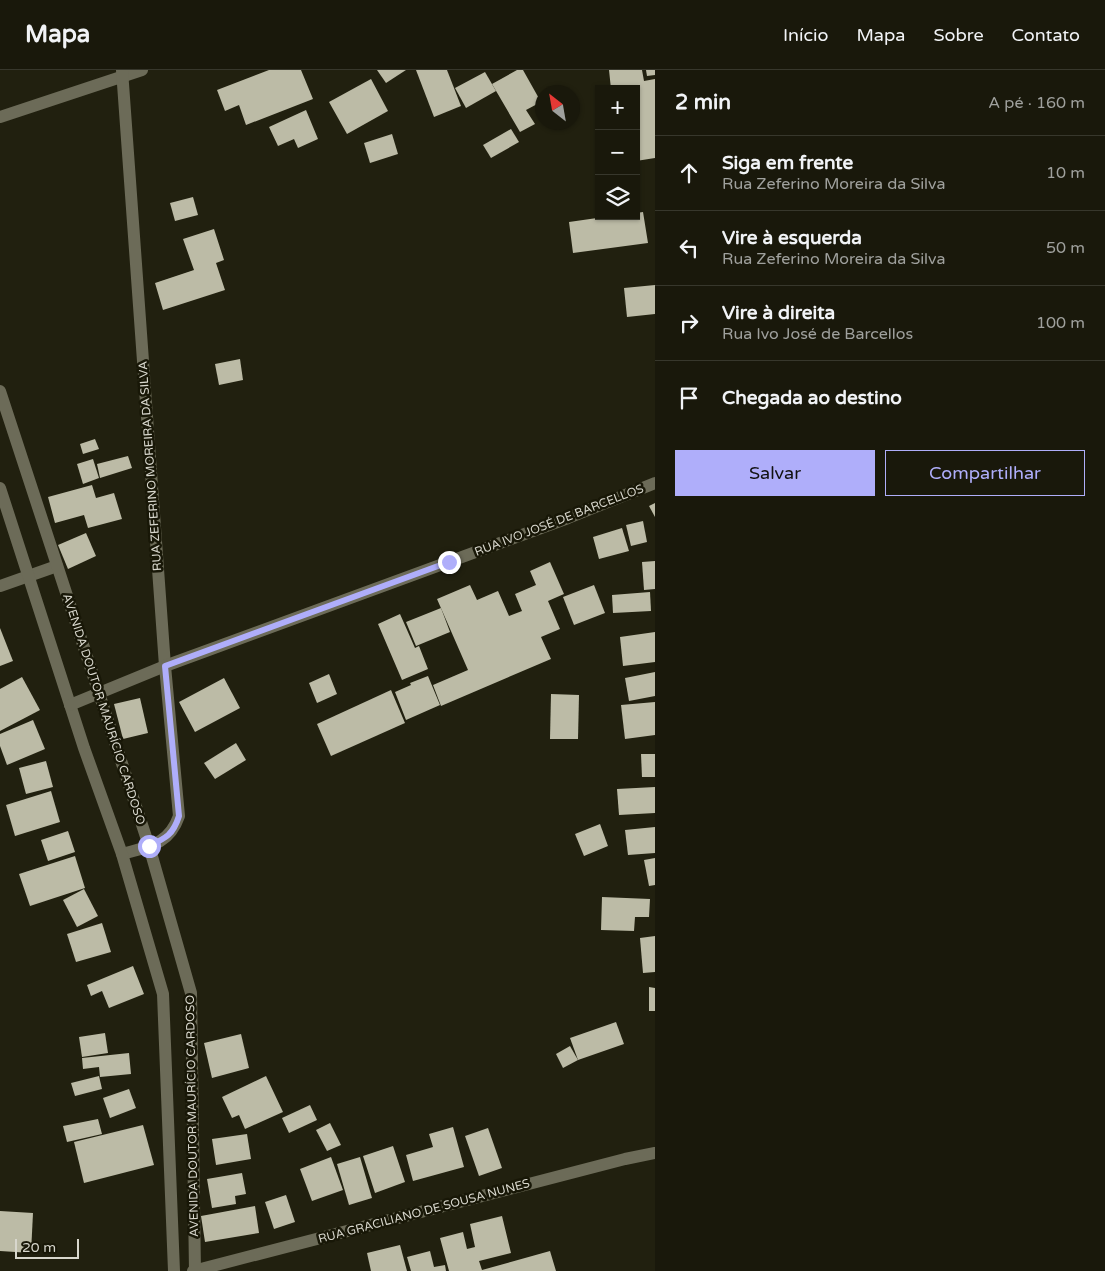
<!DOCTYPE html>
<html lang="pt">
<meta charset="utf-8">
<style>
:root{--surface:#19180b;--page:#262519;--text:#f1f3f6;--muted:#9fa09d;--line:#37372c;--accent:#afaefa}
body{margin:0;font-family:"Varela Round",sans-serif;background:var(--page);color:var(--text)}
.controls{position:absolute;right:15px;top:15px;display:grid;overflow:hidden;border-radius:0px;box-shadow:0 1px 4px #0004}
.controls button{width:45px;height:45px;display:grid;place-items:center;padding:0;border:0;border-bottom:1px solid var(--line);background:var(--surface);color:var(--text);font:25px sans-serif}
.compass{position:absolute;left:535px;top:15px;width:45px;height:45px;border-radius:50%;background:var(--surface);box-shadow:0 1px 4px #0004;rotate:329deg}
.scale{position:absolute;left:15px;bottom:12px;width:64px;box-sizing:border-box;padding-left:5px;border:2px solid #d8d7cd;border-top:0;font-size:14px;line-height:18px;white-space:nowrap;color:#d8d7cd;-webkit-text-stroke:4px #181707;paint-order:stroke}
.stop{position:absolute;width:15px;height:15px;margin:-11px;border:4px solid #afaefa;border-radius:50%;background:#fff}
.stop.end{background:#afaefa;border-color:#fff;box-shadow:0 1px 5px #0008}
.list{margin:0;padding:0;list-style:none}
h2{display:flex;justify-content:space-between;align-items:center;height:65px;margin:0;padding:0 20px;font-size:21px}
h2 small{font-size:16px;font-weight:400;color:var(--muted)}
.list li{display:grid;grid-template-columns:32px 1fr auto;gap:15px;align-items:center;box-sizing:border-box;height:75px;padding:0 20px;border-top:1px solid var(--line)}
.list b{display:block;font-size:19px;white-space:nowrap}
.list p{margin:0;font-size:16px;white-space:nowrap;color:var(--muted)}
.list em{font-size:16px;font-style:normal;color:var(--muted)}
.actions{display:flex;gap:10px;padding:15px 20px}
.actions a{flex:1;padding:11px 0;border:1px solid var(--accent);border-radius:0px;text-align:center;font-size:18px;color:var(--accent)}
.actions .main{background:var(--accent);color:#111}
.icon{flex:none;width:28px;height:28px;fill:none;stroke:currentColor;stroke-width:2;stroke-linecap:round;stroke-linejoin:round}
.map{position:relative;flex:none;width:655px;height:1201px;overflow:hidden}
header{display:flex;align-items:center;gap:30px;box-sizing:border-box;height:70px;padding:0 25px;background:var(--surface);border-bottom:1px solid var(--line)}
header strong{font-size:24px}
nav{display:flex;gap:28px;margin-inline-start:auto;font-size:18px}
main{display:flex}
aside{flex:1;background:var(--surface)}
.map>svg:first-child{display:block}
.building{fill:#bcbba6}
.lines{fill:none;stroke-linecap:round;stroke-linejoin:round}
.minor{stroke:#6c6b58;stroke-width:12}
.tertiary{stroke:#6c6b58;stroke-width:12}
.route{stroke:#afaefa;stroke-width:6}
.labels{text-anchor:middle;stroke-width:5;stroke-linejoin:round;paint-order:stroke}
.street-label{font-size:12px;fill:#d8d7cd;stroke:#181707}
</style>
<header>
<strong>Mapa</strong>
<nav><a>Início</a><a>Mapa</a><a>Sobre</a><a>Contato</a></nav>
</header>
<main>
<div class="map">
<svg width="655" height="1201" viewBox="0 0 655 1201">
<rect width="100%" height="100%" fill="#21200f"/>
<!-- building -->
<g class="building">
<path d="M 269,0 L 301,0 L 313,29 L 246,55 L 239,35 L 225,41 L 217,20 Z"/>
<path d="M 377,0 L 406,0 L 386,13 Z"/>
<path d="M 416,0 L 447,0 L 461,36 L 434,47 Z"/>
<path d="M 517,0 L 523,0 L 541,32 L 526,40 L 535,54 L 520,62 L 492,14 Z"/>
<path d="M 609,0 L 642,0 L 644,11 L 655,9 L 655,88 L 636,91 L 636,19 L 611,19 Z"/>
<path d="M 646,0 L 655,0 L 655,5 L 647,6 Z"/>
<path d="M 485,2 L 496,21 L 466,38 L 455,18 Z"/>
<path d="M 371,9 L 388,41 L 347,64 L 329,32 Z"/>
<path d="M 306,40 L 318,69 L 298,78 L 294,69 L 278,76 L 269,57 Z"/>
<path d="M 511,59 L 519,72 L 491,88 L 483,75 Z"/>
<path d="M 392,64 L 398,84 L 370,93 L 364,73 Z"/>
<path d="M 193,127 L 198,145 L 175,151 L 170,133 Z"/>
<path d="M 643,142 L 648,173 L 573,183 L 569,152 L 611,146 L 636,146 L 636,143 Z"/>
<path d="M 214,159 L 224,190 L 216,193 L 225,220 L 163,240 L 155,213 L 194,200 L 183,169 Z"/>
<path d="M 655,215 L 655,244 L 627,247 L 624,218 Z"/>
<path d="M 240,289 L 243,310 L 219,315 L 215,294 Z"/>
<path d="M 95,369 L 99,379 L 83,384 L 80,374 Z"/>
<path d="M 128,386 L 132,398 L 100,408 L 97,394 Z"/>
<path d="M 93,389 L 99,408 L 83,414 L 77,394 Z"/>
<path d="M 92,415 L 96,428 L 114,423 L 122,449 L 88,458 L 84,445 L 55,453 L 48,427 Z"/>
<path d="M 655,433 L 655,447 L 649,436 Z"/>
<path d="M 643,451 L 647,472 L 631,476 L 626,455 Z"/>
<path d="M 622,458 L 629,481 L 599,489 L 593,467 Z"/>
<path d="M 86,463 L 96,486 L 68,499 L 58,475 Z"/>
<path d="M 655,491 L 655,519 L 644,520 L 642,492 Z"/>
<path d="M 550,492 L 564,524 L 548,531 L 560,559 L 541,567 L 551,589 L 441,636 L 433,615 L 468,600 L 437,529 L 470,515 L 477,530 L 498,521 L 509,546 L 522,541 L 515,524 L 536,515 L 530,501 Z"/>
<path d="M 594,515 L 605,543 L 574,555 L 563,527 Z"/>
<path d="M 650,522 L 651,541 L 613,543 L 612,525 Z"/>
<path d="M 441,538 L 450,562 L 416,576 L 406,552 Z"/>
<path d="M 400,544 L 415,578 L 419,576 L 428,599 L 402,610 L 378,554 Z"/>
<path d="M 0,558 L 13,591 L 0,596 Z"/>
<path d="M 655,562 L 655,592 L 623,596 L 620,567 Z"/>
<path d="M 655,602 L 655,626 L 629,631 L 625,608 Z"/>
<path d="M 329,604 L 337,624 L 317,633 L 309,613 Z"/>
<path d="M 428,606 L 440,635 L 406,650 L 395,622 L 411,615 L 410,613 Z"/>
<path d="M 22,607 L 40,640 L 0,661 L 0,619 Z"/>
<path d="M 224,608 L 240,638 L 195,662 L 179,632 Z"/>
<path d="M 391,620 L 405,653 L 331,686 L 317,654 Z"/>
<path d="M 551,624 L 579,625 L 578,669 L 550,669 Z"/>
<path d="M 140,628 L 148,663 L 123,669 L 114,634 Z"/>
<path d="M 655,632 L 655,665 L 625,669 L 621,635 Z"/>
<path d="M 33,650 L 45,679 L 7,695 L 0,676 L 0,664 Z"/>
<path d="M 236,673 L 246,690 L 215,709 L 204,693 Z"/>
<path d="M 641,684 L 655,684 L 655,707 L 642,707 Z"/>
<path d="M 46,691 L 53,717 L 26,724 L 19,698 Z"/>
<path d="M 655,717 L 655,743 L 619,745 L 617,719 Z"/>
<path d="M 51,721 L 60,752 L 15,766 L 6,735 Z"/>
<path d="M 600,754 L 608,776 L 584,786 L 575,764 Z"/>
<path d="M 655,757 L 655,783 L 628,785 L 625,760 Z"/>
<path d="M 68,761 L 75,782 L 48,791 L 41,770 Z"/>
<path d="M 75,786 L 85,818 L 30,836 L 19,804 Z"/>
<path d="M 655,788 L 655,815 L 649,816 L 644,790 Z"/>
<path d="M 84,819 L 98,846 L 77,857 L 63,830 Z"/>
<path d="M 602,827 L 650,829 L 649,847 L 635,847 L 634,861 L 601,860 Z"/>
<path d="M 102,853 L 111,882 L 76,892 L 67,864 Z"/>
<path d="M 655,866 L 655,902 L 643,903 L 640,868 Z"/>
<path d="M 133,896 L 144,924 L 109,938 L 102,921 L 91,926 L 87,915 Z"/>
<path d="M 649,917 L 655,918 L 655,941 L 649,941 Z"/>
<path d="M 616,952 L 624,974 L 578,990 L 570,968 Z"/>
<path d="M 105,963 L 108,983 L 82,987 L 79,967 Z"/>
<path d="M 241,964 L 249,998 L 212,1008 L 204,973 Z"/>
<path d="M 570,976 L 578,990 L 563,998 L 556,984 Z"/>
<path d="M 129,983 L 131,1004 L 100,1007 L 99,997 L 83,999 L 82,988 Z"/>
<path d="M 99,1006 L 102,1019 L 75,1026 L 71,1013 Z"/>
<path d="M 266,1006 L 283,1042 L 245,1059 L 239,1045 L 232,1048 L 222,1027 Z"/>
<path d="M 129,1019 L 136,1038 L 110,1048 L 103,1028 Z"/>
<path d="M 310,1035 L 317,1050 L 289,1063 L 282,1048 Z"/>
<path d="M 98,1049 L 102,1064 L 67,1072 L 63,1056 Z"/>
<path d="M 330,1053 L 341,1075 L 327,1081 L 316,1060 Z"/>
<path d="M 143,1055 L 154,1095 L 84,1113 L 74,1072 Z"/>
<path d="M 453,1057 L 464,1097 L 413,1111 L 406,1085 L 433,1077 L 429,1064 Z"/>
<path d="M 488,1058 L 502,1098 L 479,1106 L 465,1066 Z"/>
<path d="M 247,1064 L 251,1089 L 216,1095 L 212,1069 Z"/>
<path d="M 393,1076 L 405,1112 L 375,1123 L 363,1086 Z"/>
<path d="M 331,1087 L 343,1120 L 312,1131 L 300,1099 Z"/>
<path d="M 360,1087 L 372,1128 L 349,1135 L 337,1094 Z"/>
<path d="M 242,1103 L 246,1124 L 235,1126 L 236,1134 L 212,1138 L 207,1109 Z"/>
<path d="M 286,1125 L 295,1152 L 274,1159 L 265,1132 Z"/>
<path d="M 255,1136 L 259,1163 L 205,1172 L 201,1146 Z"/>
<path d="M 0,1141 L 33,1143 L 31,1183 L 0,1181 Z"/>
<path d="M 502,1146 L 511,1183 L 479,1191 L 482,1200 L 550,1181 L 556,1201 L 449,1201 L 440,1168 L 463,1162 L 467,1179 L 475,1177 L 470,1154 Z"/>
<path d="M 400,1175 L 407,1201 L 371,1201 L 367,1183 Z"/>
<path d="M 430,1181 L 434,1197 L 445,1195 L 446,1201 L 411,1201 L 407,1187 Z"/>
</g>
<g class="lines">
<!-- minor -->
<g class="minor">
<path d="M 0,47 L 142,0"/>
<path d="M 0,516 L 57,496"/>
<path d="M 122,784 C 148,777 169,775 179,746 L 165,596 L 122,0"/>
<path d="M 193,1201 L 625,1089 L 655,1083"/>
</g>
<!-- tertiary -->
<g class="tertiary">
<path d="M 0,321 L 149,776 L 191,923 L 195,1201"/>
<path d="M 0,418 L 84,678 L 122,784 L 163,924 L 174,1201"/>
<path d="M 70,635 L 165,596 L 568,448 L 655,413"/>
</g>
</g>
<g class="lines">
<!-- route -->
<path class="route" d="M 149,776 C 166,768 173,765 179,746 L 165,596 L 449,492"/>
</g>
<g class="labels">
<!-- street labels -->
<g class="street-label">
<text transform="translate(150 396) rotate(-94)" y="4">RUA ZEFERINO MOREIRA DA SILVA</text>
<text transform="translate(559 450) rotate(-21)" y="4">RUA IVO JOSÉ DE BARCELLOS</text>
<text transform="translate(104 639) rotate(72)" y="4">AVENIDA DOUTOR MAURÍCIO CARDOSO</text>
<text transform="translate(192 1046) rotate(-91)" y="4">AVENIDA DOUTOR MAURÍCIO CARDOSO</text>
<text transform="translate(424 1141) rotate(-15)" y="4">RUA GRACILIANO DE SOUSA NUNES</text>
</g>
</g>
</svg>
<div class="controls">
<button>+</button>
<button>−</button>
<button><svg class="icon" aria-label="layers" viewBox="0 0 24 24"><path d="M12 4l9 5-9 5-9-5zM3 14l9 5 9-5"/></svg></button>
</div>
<svg class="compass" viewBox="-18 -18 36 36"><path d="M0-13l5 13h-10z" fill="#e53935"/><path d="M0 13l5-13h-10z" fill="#9fa09d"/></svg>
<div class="scale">20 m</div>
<div class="stop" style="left:149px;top:776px"></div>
<div class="stop end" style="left:449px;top:492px"></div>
</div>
<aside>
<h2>2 min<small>A pé · 160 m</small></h2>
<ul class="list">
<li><svg class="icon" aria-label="ahead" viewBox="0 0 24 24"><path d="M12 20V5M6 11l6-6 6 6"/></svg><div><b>Siga em frente</b><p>Rua Zeferino Moreira da Silva</p></div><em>10 m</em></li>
<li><svg class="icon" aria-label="left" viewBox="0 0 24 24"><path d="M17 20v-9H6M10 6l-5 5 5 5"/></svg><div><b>Vire à esquerda</b><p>Rua Zeferino Moreira da Silva</p></div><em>50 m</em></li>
<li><svg class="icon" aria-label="right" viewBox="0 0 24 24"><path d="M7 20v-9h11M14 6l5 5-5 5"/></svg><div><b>Vire à direita</b><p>Rua Ivo José de Barcellos</p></div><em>100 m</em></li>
<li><svg class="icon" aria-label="arrive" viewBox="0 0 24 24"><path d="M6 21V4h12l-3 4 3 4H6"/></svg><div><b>Chegada ao destino</b></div></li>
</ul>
<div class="actions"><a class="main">Salvar</a><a>Compartilhar</a></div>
</aside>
</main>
